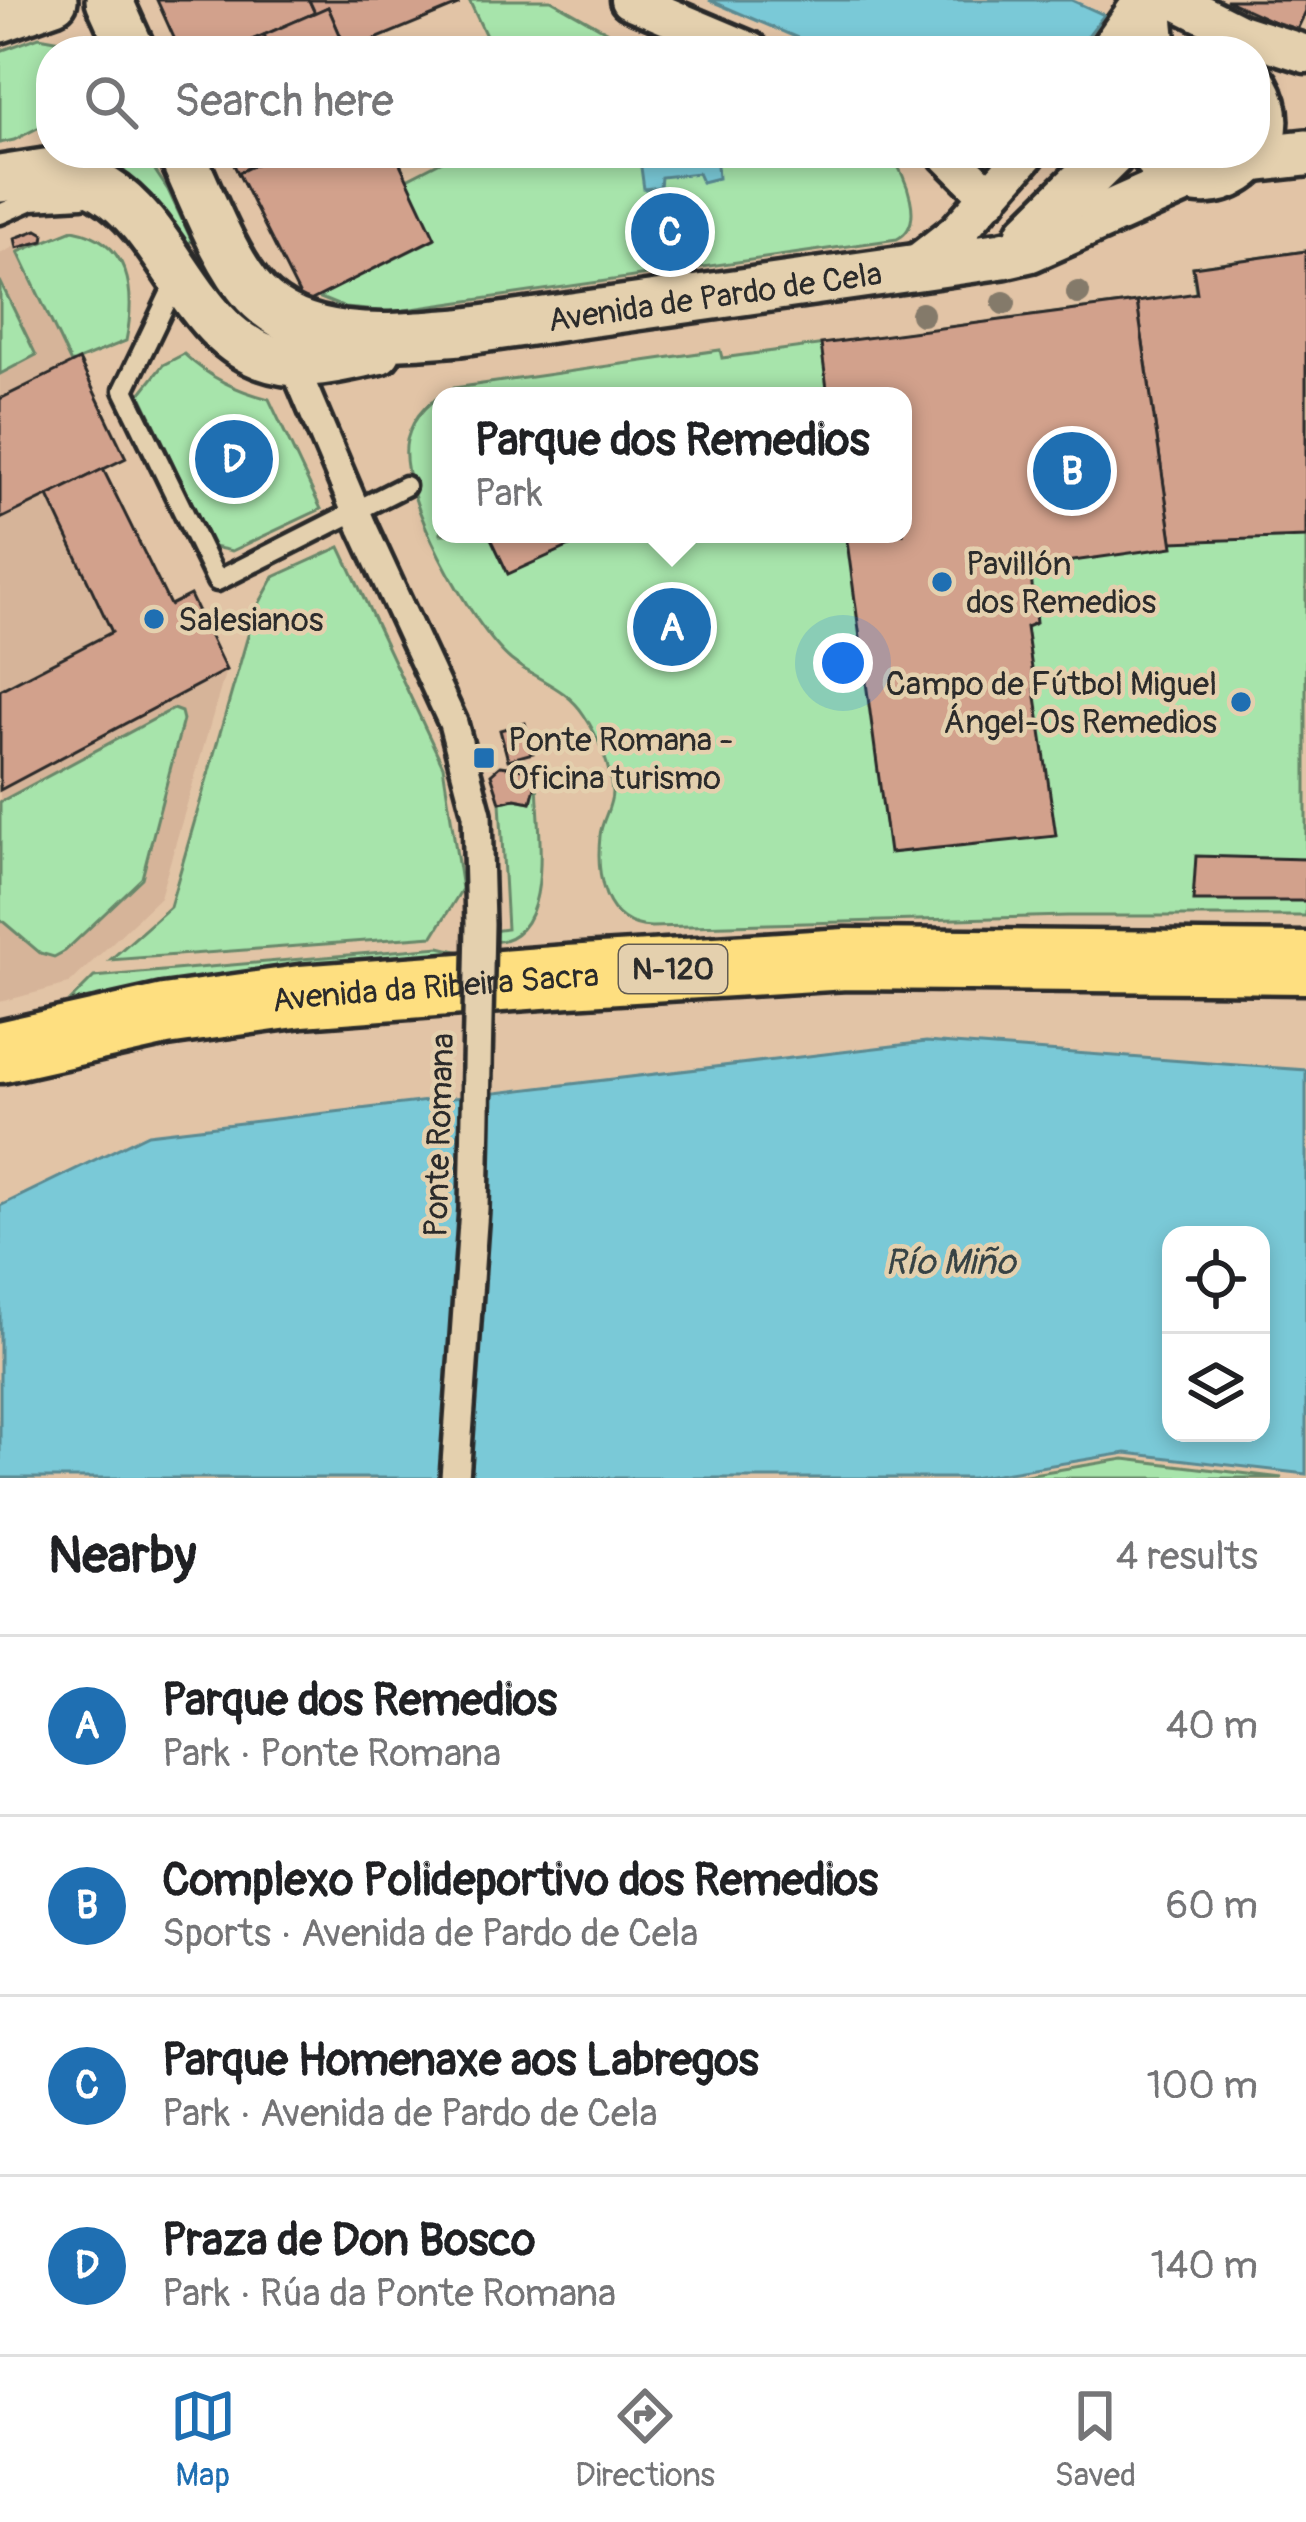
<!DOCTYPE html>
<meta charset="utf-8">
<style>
:root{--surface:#fff;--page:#f2f2f2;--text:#202124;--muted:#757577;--line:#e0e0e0;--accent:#1f6fb2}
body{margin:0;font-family:Pangolin,sans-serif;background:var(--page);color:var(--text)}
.controls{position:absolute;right:36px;bottom:36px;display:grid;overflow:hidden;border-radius:24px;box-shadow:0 6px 18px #0003}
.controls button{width:108px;height:108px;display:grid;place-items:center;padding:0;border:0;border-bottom:3px solid var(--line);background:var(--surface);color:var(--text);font:60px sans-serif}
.you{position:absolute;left:843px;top:663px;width:42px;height:42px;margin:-30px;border:9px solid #fff;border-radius:50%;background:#1a73e8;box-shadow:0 0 0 18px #1a73e833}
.badge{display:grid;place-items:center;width:78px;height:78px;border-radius:50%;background:var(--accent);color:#fff;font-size:39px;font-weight:700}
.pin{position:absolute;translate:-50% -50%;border:6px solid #fff;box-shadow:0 3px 12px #0006}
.popup{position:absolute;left:432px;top:387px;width:480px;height:156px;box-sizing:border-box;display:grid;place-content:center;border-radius:24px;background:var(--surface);filter:drop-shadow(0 3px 9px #0005);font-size:39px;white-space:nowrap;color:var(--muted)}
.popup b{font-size:45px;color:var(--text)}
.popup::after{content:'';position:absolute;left:50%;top:100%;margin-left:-24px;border:24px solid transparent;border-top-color:var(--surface)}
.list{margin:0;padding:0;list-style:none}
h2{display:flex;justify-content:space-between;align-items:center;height:156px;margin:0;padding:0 48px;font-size:51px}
h2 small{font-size:39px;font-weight:400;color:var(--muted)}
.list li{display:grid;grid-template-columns:78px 1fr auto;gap:36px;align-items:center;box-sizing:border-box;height:180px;padding:0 48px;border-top:3px solid var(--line)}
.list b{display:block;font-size:45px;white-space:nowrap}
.list p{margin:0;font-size:39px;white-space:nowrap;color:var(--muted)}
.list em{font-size:39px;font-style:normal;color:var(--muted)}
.icon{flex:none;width:66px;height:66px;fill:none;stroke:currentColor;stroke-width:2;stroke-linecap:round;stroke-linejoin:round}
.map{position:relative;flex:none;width:1306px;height:1478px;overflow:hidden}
.search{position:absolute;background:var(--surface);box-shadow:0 6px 18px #0003;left:36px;right:36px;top:36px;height:132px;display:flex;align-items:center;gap:30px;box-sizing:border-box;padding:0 42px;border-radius:48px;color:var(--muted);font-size:45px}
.sheet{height:876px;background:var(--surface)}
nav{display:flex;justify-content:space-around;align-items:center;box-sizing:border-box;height:168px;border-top:3px solid var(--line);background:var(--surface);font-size:33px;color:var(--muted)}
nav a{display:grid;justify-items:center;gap:6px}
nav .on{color:var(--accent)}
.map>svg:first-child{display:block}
.built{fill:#d6b499}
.green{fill:#a7e4ab;stroke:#69886b;stroke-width:3;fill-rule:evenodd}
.water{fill:#7ac9d7;stroke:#5a8a92;stroke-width:3;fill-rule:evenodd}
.building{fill:#d2a18c;stroke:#2b2b2b;stroke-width:3}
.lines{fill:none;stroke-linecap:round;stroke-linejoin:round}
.service-casing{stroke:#2b2b2b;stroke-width:27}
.pedestrian-casing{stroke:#2b2b2b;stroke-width:36}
.minor-casing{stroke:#2b2b2b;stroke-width:45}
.tertiary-casing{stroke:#2b2b2b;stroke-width:54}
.trunk-casing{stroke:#2b2b2b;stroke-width:69}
.service{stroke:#e4d0ae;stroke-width:18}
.pedestrian{stroke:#e4d0ae;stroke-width:27}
.minor{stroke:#e4d0ae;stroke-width:36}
.tertiary{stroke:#e4d0ae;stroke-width:45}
.trunk{stroke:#fedf80;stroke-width:60}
.pedestrian-bridge-casing{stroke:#2b2b2b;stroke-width:36;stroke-linecap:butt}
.pedestrian-bridge{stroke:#e4d0ae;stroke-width:27}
.tree{fill:#847a6a}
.poi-dot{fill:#1f6fb2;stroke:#e4d0ae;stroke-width:4.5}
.labels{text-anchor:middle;stroke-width:9;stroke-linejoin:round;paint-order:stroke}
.shield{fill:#e4d0ae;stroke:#625c52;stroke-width:3}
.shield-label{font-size:30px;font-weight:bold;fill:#2b2b2b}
.street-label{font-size:33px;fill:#2b2b2b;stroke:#e4d0ae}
.poi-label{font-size:33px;fill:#2b2b2b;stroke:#e4d0ae;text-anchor:start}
.water-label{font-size:36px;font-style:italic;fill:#374345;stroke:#e4d0ae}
</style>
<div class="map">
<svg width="1306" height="1478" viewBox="0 0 1306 1478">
<rect width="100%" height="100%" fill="#e2c4a6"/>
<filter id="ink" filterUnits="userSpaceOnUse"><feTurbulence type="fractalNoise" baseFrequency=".00833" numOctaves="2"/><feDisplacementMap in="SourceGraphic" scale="24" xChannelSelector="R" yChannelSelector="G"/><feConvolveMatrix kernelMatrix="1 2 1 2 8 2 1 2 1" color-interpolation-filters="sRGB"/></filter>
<g filter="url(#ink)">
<!-- built -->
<path class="built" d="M 15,246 L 71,363 L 79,359 L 126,458 L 104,469 L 169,604 L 190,595 L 226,670 L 160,897 L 69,984 L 0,1002 L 0,254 Z"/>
<!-- green -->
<g class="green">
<path d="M 469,0 L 551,0 L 613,35 L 657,51 L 493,51 Z"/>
<path d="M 39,37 L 61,41 L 74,51 L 51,51 L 51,121 L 14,140 L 0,143 L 0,51 Z"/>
<path d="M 458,153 L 890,153 C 905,175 927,224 897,239 L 391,312 L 345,308 L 318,297 L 434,239 L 407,179 Z"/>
<path d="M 146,157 L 168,190 L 192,241 L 183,247 L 116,174 Z"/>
<path d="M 73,230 C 131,241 136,292 126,341 L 71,363 L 18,252 Z"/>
<path d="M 1306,251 L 1306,916 L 1067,916 L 651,927 C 603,925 596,875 600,836 C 601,821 612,808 612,792 C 611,767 598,736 584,715 C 566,687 536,680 511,660 C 472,627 395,491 407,440 C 414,413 431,400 454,388 L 720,350 L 722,358 L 1196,294 L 1193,267 ZM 441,396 L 903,396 L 903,534 L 441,534 Z"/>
<path d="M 0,281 L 36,355 L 0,374 Z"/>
<path d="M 184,354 C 210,378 235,390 269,399 L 321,509 L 232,551 L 213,547 L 140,394 L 163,365 Z"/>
<path d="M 340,547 L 443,766 L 462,889 L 433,936 L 110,960 L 170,907 L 255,611 L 274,577 Z"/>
<path d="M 173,709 L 181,712 L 183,720 L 142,878 L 65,951 L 54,957 L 40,953 L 0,919 L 0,802 Z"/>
<path d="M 537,779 C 537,825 558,939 493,942 L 492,931 L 507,929 L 500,802 L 515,799 L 531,802 Z"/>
<path d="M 440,947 L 461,952 L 460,955 L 203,980 L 70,1001 L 94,977 Z"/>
<path d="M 1124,1459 L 1282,1478 L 1008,1478 Z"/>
</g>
<!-- water -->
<g class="water">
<path d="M 709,0 L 1071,0 L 1104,15 L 1076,51 L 828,51 Z"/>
<path d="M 639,153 L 716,153 L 718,178 L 702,182 L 698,173 L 661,177 L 660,187 L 644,189 Z"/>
<path d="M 926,1042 L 1306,1070 L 1306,1474 L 1126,1453 L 972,1478 L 0,1478 L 0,1206 L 148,1134 ZM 1171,1235 L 1261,1235 L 1261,1433 L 1171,1433 Z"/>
</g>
<!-- building -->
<g class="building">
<path d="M 157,0 L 309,0 L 315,13 L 226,51 L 180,51 Z"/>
<path d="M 309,0 L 456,0 L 458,5 L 347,51 L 328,7 L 315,13 Z"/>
<path d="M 1226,0 L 1306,0 L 1306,11 L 1296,32 Z"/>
<path d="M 328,7 L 347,51 L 271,51 L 264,35 Z"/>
<path d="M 264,35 L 271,51 L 226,51 Z"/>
<path d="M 228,153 L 278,153 L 238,173 Z"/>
<path d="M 278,153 L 395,153 L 435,238 L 304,304 L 238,173 Z"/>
<path d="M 37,230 L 44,234 L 43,241 L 17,248 L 15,238 Z"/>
<path d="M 1306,251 L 1306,537 L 1172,542 L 1137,302 L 1197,293 L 1193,267 Z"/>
<path d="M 1137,302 L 1173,547 L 1030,567 L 1036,623 L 1026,627 L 1056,836 L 889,853 L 846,534 L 903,534 L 903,396 L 828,396 L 821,344 Z"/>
<path d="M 79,360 L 126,458 L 0,519 L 0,399 Z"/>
<path d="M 103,469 L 170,605 L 190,595 L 226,670 L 0,790 L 0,690 L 112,632 L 48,496 Z"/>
<path d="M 489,534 L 567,534 L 572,545 L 508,574 Z"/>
<path d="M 525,723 L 533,753 L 508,760 L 500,730 Z"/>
<path d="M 500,766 L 539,771 L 531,802 L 515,799 L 500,802 L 491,774 Z"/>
<path d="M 1196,856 L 1306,859 L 1306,901 L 1193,901 Z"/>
</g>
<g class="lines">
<defs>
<g id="service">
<path d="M 0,214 L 32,200 L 82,197"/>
<path d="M 178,277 L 124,390 L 217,581 L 405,486"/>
</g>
<path id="pedestrian" d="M 293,363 L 363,528"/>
<g id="minor">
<path d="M 629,0 L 750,51"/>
<path d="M 1153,0 L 1158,51"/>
<path d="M 1174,0 L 1240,33 L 1306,54"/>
<path d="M 1107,51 L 1143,0"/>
<path d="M 946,153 L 990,197"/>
<path d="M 911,268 L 957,232 L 1027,153"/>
</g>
<g id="tertiary">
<path d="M 109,0 L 132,51"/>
<path d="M 0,19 L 54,0"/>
<path id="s1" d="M 181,153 C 201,196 224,259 255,294 C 306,348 394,337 460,332 L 1003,255 L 1029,249 L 1187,179"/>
<path d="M 1153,153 C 1202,218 1295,157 1255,87"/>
<path d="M 1252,159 L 1306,153"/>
<path d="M 52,171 C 69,175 88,179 104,189 C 177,233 196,358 296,363 C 323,364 352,356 378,351"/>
<path d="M 0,179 L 52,171 L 78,157"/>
<path d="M 1029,235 L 1112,153"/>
</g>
<g id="trunk">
<path id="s2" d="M 0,1052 L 165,1015 L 301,996 L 568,976 L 846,959 L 1306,963"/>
</g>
</defs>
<!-- service casing -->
<use href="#service" class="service-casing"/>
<!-- pedestrian casing -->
<use href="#pedestrian" class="pedestrian-casing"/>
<!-- minor casing -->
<use href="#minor" class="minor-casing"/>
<!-- tertiary casing -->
<use href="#tertiary" class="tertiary-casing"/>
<!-- trunk casing -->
<use href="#trunk" class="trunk-casing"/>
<!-- service -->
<use href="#service" class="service"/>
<!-- pedestrian -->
<use href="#pedestrian" class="pedestrian"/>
<!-- minor -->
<use href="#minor" class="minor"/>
<!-- tertiary -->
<use href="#tertiary" class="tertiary"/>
<!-- trunk -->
<use href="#trunk" class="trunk"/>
<defs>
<path id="pedestrian-bridge" d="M 363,528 L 453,723 L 477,814 L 480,924 L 474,1209 L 455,1478"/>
</defs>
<!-- pedestrian-bridge casing -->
<use href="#pedestrian-bridge" class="pedestrian-bridge-casing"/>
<!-- pedestrian-bridge -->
<use href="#pedestrian-bridge" class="pedestrian-bridge"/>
</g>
<!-- trees -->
<g class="tree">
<circle cx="1078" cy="293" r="12"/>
<circle cx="1004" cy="303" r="12"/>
<circle cx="922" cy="314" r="12"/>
</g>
</g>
<!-- markers -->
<g class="poi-dot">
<circle cx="942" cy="582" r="12"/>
<circle cx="154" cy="619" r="12"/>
<circle cx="1241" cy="702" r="12"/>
<rect x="472" y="746" width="24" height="24" rx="6"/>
</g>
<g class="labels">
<!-- shield labels -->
<rect class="shield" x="619" y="945" width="108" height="48" rx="9"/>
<g class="shield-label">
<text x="673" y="979">N-120</text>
</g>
<!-- street labels -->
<g class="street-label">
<text dy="12" stroke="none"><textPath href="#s1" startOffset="633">Avenida de Pardo de Cela</textPath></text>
<text dy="12" stroke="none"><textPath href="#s2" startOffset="441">Avenida da Ribeira Sacra</textPath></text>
<text transform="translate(438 1135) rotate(-88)" y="12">Ponte Romana</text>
</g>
<!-- poi labels -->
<g class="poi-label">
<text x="966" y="575">Pavillón<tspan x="966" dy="38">dos Remedios</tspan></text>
<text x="178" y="631">Salesianos</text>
<text x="1217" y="695" text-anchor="end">Campo de Fútbol Miguel<tspan x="1217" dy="38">Ángel-Os Remedios</tspan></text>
<text x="508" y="751">Ponte Romana -<tspan x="508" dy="38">Oficina turismo</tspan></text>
</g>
<!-- water labels -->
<g class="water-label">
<text x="950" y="1274">Río Miño</text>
</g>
</g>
</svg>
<div class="controls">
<button><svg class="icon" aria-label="locate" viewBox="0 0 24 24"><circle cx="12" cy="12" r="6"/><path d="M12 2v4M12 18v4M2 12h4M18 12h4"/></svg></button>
<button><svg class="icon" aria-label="layers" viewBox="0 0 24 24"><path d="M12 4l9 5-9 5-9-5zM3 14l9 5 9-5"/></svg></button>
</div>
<div class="you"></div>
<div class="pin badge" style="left:672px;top:627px">A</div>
<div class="popup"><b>Parque dos Remedios</b>Park</div>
<div class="pin badge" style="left:1072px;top:471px">B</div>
<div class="pin badge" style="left:670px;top:232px">C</div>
<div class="pin badge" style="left:234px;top:459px">D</div>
<div class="search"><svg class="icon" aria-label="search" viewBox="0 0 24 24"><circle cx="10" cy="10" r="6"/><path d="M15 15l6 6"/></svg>Search here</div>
</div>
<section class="sheet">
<h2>Nearby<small>4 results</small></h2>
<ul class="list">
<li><span class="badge">A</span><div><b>Parque dos Remedios</b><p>Park · Ponte Romana</p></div><em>40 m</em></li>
<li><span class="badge">B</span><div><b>Complexo Polideportivo dos Remedios</b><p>Sports · Avenida de Pardo de Cela</p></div><em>60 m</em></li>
<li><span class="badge">C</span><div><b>Parque Homenaxe aos Labregos</b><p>Park · Avenida de Pardo de Cela</p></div><em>100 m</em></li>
<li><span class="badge">D</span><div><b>Praza de Don Bosco</b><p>Park · Rúa da Ponte Romana</p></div><em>140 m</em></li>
</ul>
</section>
<nav>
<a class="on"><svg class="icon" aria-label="map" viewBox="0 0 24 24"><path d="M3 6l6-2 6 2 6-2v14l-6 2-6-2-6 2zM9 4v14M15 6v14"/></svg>Map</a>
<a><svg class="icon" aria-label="directions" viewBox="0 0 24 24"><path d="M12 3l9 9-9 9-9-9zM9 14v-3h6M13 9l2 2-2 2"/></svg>Directions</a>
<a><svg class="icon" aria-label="saved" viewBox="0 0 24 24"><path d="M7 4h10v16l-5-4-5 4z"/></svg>Saved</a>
</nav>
